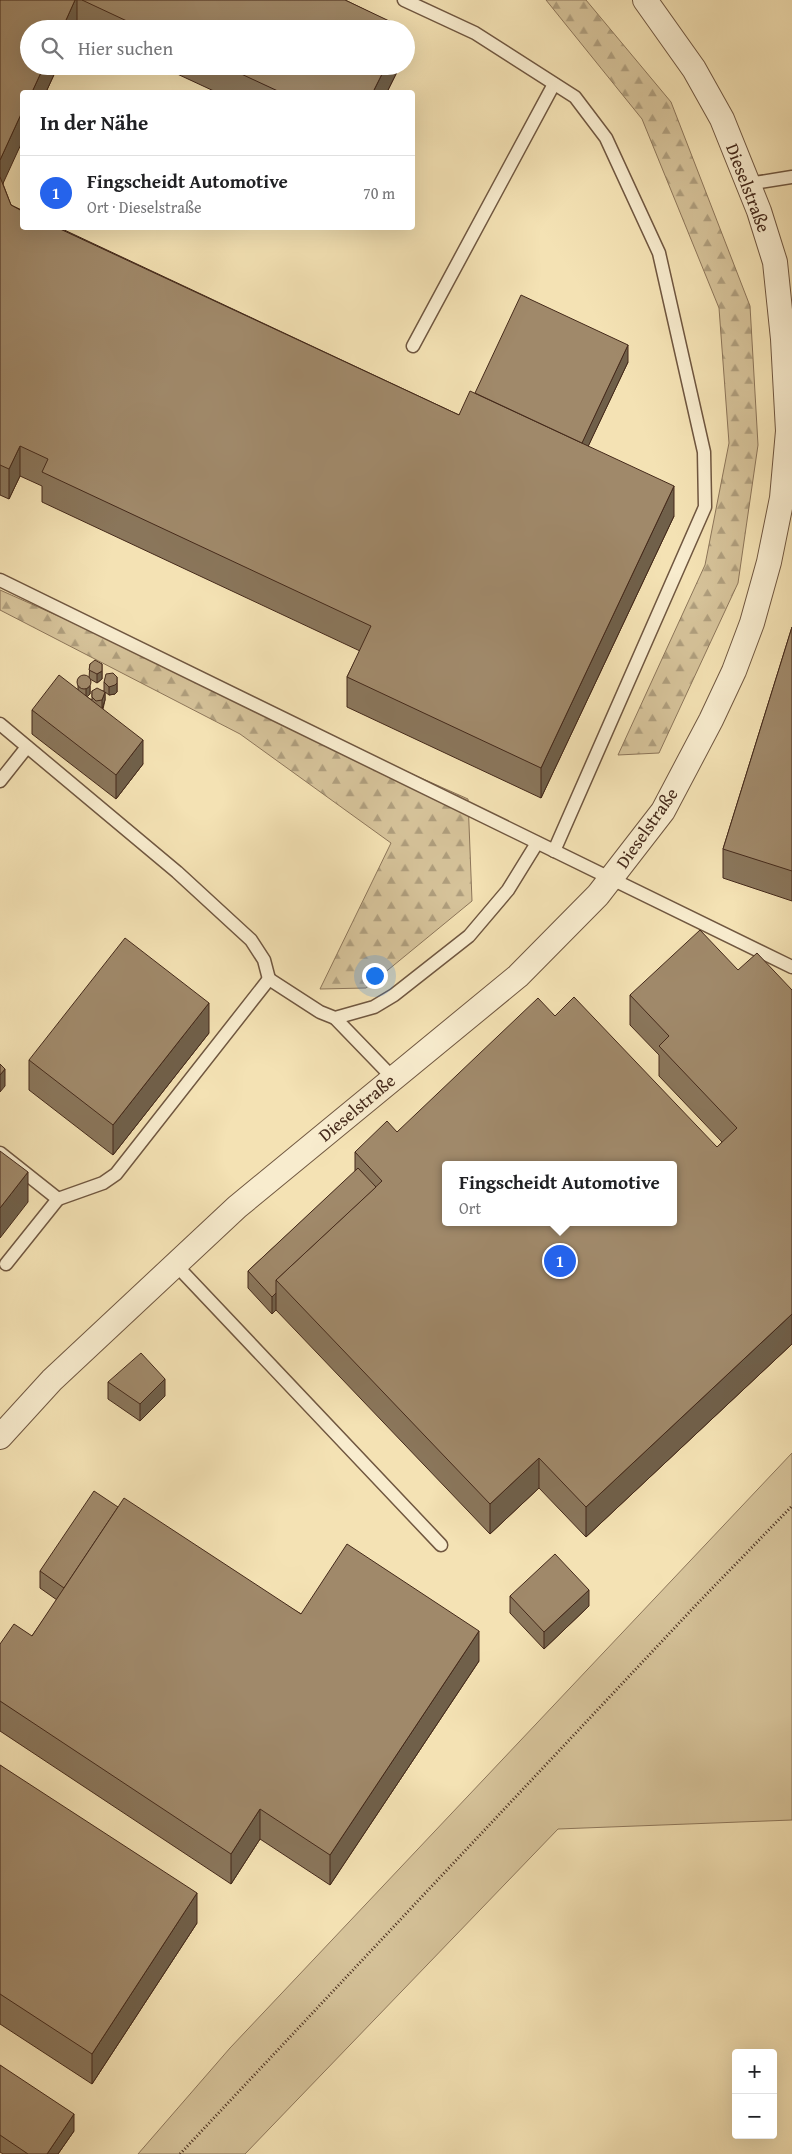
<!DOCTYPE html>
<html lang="de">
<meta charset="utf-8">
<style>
:root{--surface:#fff;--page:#f2f2f2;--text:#202124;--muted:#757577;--line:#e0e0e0;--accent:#2563eb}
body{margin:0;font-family:"Gentium Book Plus",serif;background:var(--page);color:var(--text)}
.controls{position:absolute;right:15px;bottom:15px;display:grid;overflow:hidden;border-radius:5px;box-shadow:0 5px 20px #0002}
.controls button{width:45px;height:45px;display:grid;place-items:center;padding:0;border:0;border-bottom:1px solid var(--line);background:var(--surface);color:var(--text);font:25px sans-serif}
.you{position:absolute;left:374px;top:975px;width:18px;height:18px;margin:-12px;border:4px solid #fff;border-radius:50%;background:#1a73e8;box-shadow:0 0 0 8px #1a73e833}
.badge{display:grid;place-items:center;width:32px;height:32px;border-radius:50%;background:var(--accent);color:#fff;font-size:16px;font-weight:700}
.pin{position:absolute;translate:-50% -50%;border:2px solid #fff;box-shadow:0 1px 5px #0006}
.popup{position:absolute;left:442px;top:1161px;width:235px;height:65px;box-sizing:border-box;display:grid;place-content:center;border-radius:5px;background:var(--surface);filter:drop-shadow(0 1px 4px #0005);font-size:16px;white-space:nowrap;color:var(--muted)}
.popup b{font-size:19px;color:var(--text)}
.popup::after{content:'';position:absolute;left:50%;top:100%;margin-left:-10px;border:10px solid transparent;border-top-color:var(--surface)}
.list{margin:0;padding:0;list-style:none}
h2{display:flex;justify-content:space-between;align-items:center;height:65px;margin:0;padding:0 20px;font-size:21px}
h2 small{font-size:16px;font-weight:400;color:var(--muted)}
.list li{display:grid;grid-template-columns:32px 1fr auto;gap:15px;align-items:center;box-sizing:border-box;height:75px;padding:0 20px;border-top:1px solid var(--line)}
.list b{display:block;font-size:19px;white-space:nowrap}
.list p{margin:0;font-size:16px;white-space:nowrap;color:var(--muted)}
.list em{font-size:16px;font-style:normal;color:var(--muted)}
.icon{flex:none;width:28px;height:28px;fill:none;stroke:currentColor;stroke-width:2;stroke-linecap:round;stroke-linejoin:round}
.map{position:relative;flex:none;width:792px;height:2154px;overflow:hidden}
.search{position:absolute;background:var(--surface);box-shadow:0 5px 20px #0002;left:20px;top:20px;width:395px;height:55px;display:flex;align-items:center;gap:12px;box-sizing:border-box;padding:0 18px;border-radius:28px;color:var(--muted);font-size:19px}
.panel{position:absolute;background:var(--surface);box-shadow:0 5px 20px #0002;left:20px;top:90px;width:395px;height:140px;border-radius:5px}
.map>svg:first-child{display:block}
.grass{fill:#d6c39a;stroke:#8d765a}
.forest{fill:url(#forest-firs);stroke:#8d765a}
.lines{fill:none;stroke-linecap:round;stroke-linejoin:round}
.service-casing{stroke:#705740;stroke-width:15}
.minor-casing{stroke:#705740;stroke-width:26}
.path{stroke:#44291a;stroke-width:3;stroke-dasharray:1 2.5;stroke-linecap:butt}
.service{stroke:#f8ecce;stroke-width:12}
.minor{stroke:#f8ecce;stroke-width:24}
.wall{fill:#8a765b;stroke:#44291a}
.shaded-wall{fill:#70604a;stroke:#44291a}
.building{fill:#a0896a;stroke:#44291a;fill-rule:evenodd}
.labels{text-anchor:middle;stroke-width:4;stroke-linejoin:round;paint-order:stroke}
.street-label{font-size:18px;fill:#44291a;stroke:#f8ecce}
</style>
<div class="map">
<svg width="792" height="2154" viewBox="0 0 792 2154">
<defs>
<pattern id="forest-firs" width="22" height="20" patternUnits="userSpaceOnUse" patternTransform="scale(1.25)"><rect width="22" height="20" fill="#d6c39a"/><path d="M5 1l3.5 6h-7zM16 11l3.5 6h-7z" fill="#af9e7d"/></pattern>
</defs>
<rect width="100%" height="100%" fill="#f4e2b4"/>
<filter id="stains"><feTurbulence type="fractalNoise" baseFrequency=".004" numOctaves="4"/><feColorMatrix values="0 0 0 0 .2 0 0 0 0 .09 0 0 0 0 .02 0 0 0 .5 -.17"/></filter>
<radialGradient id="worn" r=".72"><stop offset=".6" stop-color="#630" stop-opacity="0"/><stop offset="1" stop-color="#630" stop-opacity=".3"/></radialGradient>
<!-- grass -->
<path class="grass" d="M 792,1453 L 792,1820 L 558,1829 L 245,2154 L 138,2154 L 230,2048 Z"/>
<!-- forest -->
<g class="forest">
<path d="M 546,0 L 586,0 L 671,102 L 750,306 L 758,445 L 738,583 L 659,753 L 618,755 L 705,565 L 729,443 L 719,308 L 642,119 Z"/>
<path d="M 0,590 L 468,799 L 472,901 L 366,988 L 320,989 L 391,843 L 240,734 L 0,610 Z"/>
</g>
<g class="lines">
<defs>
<g id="service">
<path d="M 404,0 L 475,33 L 575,97 L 606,138 L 659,253 L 704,452 L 705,507 L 554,851"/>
<path d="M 748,184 L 792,177"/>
<path d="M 413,346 L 554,84"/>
<path d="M 0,580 L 792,967"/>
<path d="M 0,724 L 177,872 L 251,940 L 264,960 L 269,979"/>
<path d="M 0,781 L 27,747"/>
<path d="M 335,1018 L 393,1078"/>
<path d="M 0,1153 L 58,1199 L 6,1264"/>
<path d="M 58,1199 L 103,1183 L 116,1174 L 269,979 L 320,1012 L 335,1018 L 374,1007 L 394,995 L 469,936 L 508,890 L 537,843"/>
<path d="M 176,1265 L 441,1545"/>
</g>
<path id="minor" d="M 0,1437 L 52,1380 L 237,1207 L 518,976 L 598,895 L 663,811 L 711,720 L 734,671 L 752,623 L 769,562 L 782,498 L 788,431 L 783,339 L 775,262 L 759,211 L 722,119 L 694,69 L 645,0"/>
</defs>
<!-- service casing -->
<use href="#service" class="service-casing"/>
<!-- minor casing -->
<use href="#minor" class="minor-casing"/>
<!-- path -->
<path class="path" d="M 180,2154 L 697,1604 L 792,1506"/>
<!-- service -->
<use href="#service" class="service"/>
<!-- minor -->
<use href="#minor" class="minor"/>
</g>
<!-- wall -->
<g class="wall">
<path d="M 0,0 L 345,0 L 404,29 L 80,29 L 77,27 L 76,29 L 29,29 L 29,66 L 58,66 L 46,92 L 22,92 L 3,184 L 11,205 L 459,415 L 475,393 L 628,362 L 588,446 L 674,516 L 541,798 L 347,707 L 347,677 L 360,651 L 42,502 L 42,486 L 20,476 L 9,499 L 0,495 Z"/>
<path d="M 160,66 L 400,66 L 387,92 L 216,92 Z"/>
<path d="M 792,627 L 792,901 L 723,878 L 723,849 Z"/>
<path d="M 90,664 L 102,664 L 102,679 L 97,683 L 90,679 L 90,694 L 87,697 L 92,700 L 92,691 L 104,691 L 104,682 L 117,677 L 117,692 L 115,694 L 109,695 L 105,692 L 105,700 L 103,709 L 143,764 L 116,799 L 32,734 L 32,710 L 78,690 L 78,679 L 89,678 Z"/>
<path d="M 738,970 L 792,990 L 792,1344 L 586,1537 L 539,1488 L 490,1534 L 276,1310 L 272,1314 L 248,1288 L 248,1271 L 355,1172 L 355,1152 L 397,1132 L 555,1016 L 717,1147 L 722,1142 L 659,1076 L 659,1055 L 630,1025 L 630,995 Z"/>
<path d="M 209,1033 L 113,1155 L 29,1090 L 29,1060 Z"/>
<path d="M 108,1382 L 165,1396 L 140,1421 L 108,1399 Z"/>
<path d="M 118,1507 L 301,1614 L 479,1661 L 330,1885 L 260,1839 L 231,1884 L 0,1731 L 0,1644 L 32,1636 L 57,1600 L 40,1588 L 40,1571 Z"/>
<path d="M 510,1596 L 589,1606 L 544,1649 L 510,1613 Z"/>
<path d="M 0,1765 L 197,1923 L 92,2084 L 0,2024 Z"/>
<path d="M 0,2065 L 74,2131 L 58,2154 L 3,2154 L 0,2152 Z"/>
</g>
<!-- shaded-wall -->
<g class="shaded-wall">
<path d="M 75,0 L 77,0 L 77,27 L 76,29 L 62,29 Z"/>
<path d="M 44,66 L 58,66 L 46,92 L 32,92 Z"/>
<path d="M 386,66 L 400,66 L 387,92 L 373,92 Z"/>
<path d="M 22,112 L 22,142 L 0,190 L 0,160 Z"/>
<path d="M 628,345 L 628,362 L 577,470 L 577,453 Z"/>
<path d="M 20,446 L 20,476 L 9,499 L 9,469 Z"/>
<path d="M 674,486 L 674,516 L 541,798 L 541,768 Z"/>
<path d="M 102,671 L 102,679 L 97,683 L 97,674 Z"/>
<path d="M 117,683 L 117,692 L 115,694 L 109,695 L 109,687 Z"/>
<path d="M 90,686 L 90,694 L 86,698 L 86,689 Z"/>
<path d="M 105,692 L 105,700 L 102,709 L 102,700 Z"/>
<path d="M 143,740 L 143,764 L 116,799 L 116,775 Z"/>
<path d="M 209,1003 L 209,1033 L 113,1155 L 113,1125 Z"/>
<path d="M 5,1069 L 5,1086 L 0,1092 L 0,1075 Z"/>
<path d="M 28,1172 L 28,1202 L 0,1238 L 0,1208 Z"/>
<path d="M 276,1293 L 276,1310 L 272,1314 L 272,1297 Z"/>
<path d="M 792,1314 L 792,1344 L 586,1537 L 586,1507 Z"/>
<path d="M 165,1379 L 165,1396 L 140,1421 L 140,1404 Z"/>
<path d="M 539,1458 L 539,1488 L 490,1534 L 490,1504 Z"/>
<path d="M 589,1590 L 589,1606 L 544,1649 L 544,1632 Z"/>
<path d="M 479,1631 L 479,1661 L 330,1885 L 330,1855 Z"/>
<path d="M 260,1809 L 260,1839 L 231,1884 L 231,1854 Z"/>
<path d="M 197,1893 L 197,1923 L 92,2084 L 92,2054 Z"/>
<path d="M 74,2114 L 74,2131 L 58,2154 L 47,2154 Z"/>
</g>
<!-- building -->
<g class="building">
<path d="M 0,0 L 75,0 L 62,29 L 29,29 L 29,66 L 44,66 L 32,92 L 22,92 L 22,112 L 0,160 Z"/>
<path d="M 82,0 L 345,0 L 404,28 L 403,29 L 144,29 Z"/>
<path d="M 224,66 L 386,66 L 373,92 L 280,92 Z"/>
<path d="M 0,177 L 11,205 L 22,211 L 22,228 L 58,228 L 459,415 L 470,391 L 674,486 L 541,768 L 347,677 L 371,626 L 42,472 L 48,459 L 20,446 L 9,469 L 0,465 Z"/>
<path d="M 521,295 L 628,345 L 582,443 L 475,393 Z"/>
<path d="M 792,627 L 792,871 L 723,849 Z"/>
<path d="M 95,660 L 102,664 L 102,671 L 97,674 L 89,670 L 90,664 Z"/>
<path d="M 113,673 L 117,677 L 117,683 L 115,685 L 109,687 L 104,682 L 106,674 Z"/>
<path d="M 59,675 L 143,740 L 116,775 L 32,710 Z"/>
<circle cx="84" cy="682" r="7"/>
<path d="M 97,688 L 105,692 L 102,700 L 96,701 L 92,697 L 92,691 Z"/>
<path d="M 700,930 L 738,970 L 757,953 L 792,990 L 792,1314 L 586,1507 L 539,1458 L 490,1504 L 276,1280 L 382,1181 L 355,1152 L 387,1121 L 397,1132 L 538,998 L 555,1016 L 574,997 L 717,1147 L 737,1128 L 659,1046 L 669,1036 L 630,995 ZM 446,1165 L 674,1165 L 674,1222 L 446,1222 Z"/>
<path d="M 125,938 L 209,1003 L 113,1125 L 29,1060 Z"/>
<path d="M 0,1064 L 5,1069 L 0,1075 Z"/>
<path d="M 0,1151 L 28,1172 L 0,1208 Z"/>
<path d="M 358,1168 L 376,1187 L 276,1280 L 276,1293 L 272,1297 L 248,1271 Z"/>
<path d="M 141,1353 L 165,1379 L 140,1404 L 108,1382 Z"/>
<path d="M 94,1491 L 118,1507 L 64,1588 L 40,1571 Z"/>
<path d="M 124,1498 L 301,1614 L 347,1544 L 479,1631 L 330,1855 L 260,1809 L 231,1854 L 0,1701 L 0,1644 L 14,1624 L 32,1636 Z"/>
<path d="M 555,1554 L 589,1590 L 544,1632 L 510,1596 Z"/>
<path d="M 0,1765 L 197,1893 L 92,2054 L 0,1994 Z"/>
<path d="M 0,2065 L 74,2114 L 47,2154 L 28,2154 L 0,2135 Z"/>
</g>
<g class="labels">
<!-- street labels -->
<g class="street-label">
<text transform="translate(748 188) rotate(69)" y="6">Dieselstraße</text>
<text transform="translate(647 828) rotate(-55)" y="6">Dieselstraße</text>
<text transform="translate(357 1108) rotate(-40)" y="6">Dieselstraße</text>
</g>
</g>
<rect width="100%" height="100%" filter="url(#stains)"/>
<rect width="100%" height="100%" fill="url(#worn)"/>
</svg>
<div class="controls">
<button>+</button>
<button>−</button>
</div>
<div class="you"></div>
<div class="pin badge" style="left:560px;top:1261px">1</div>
<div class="popup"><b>Fingscheidt Automotive</b>Ort</div>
<div class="search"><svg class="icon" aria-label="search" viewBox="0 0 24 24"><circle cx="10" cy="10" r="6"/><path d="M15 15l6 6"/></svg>Hier suchen</div>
<section class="panel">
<h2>In der Nähe<small></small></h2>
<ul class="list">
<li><span class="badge">1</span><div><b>Fingscheidt Automotive</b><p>Ort · Dieselstraße</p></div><em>70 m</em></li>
</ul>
</section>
</div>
